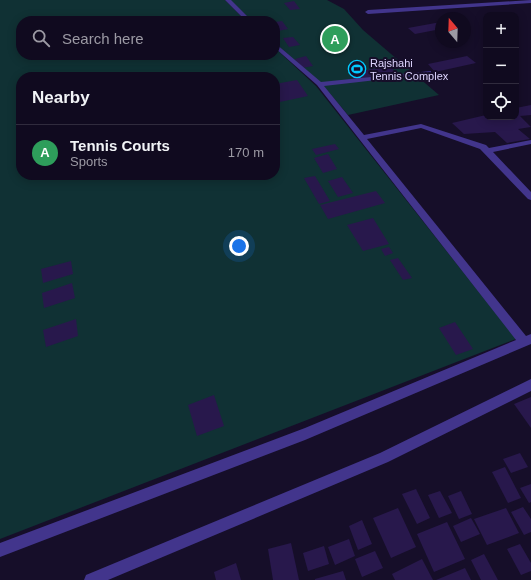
<!DOCTYPE html>
<meta charset="utf-8">
<style>
:root{--surface:#100a1f;--page:#1e182c;--text:#f1f3f6;--muted:#9c9aa4;--line:#302b3d;--accent:#db2777}
body{margin:0;font-family:Helvetica,sans-serif;background:var(--page);color:var(--text)}
.controls{position:absolute;right:12px;top:12px;display:grid;overflow:hidden;border-radius:8px;box-shadow:0 2px 10px #0003}
.controls button{width:36px;height:36px;display:grid;place-items:center;padding:0;border:0;border-bottom:1px solid var(--line);background:var(--surface);color:var(--text);font:20px sans-serif}
.compass{position:absolute;left:435px;top:12px;width:36px;height:36px;border-radius:50%;background:var(--surface);box-shadow:0 2px 10px #0003;rotate:341deg}
.you{position:absolute;left:239px;top:246px;width:14px;height:14px;margin:-10px;border:3px solid #fff;border-radius:50%;background:#1a73e8;box-shadow:0 0 0 6px #1a73e833}
.badge{display:grid;place-items:center;width:26px;height:26px;border-radius:50%;background:var(--accent);color:#fff;font-size:13px;font-weight:700}
.pin{position:absolute;translate:-50% -50%;border:2px solid #fff;box-shadow:0 1px 4px #0006}
.list{margin:0;padding:0;list-style:none}
h2{display:flex;justify-content:space-between;align-items:center;height:52px;margin:0;padding:0 16px;font-size:17px}
h2 small{font-size:13px;font-weight:400;color:var(--muted)}
.list li{display:grid;grid-template-columns:26px 1fr auto;gap:12px;align-items:center;box-sizing:border-box;height:56px;padding:0 16px;border-top:1px solid var(--line)}
.list b{display:block;font-size:15px;white-space:nowrap}
.list p{margin:0;font-size:13px;white-space:nowrap;color:var(--muted)}
.list em{font-size:13px;font-style:normal;color:var(--muted)}
.icon{flex:none;width:22px;height:22px;fill:none;stroke:currentColor;stroke-width:2;stroke-linecap:round;stroke-linejoin:round}
.map{position:relative;flex:none;width:531px;height:580px;overflow:hidden}
.search{position:absolute;background:var(--surface);box-shadow:0 2px 10px #0003;left:16px;top:16px;width:264px;height:44px;display:flex;align-items:center;gap:10px;box-sizing:border-box;padding:0 14px;border-radius:16px;color:var(--muted);font-size:15px}
.panel{position:absolute;background:var(--surface);box-shadow:0 2px 10px #0003;left:16px;top:72px;width:264px;height:108px;border-radius:16px}
.map>svg:first-child{display:block}
.green{fill:#103134;fill-rule:evenodd}
.building{fill:#28184c}
.lines{fill:none;stroke-linecap:round;stroke-linejoin:round}
.minor{fill:#42358c;fill-rule:evenodd}
.labels{text-anchor:middle;stroke-width:4;stroke-linejoin:round;paint-order:stroke}
.far-poi-label{font-size:11px;fill:#dfd6ff;stroke:#160e29;text-anchor:start}
</style>
<div class="map">
<svg width="531" height="580" viewBox="0 0 531 580">
<rect width="100%" height="100%" fill="#160e29"/>
<!-- green -->
<g class="green">
<path d="M 0,0 L 225,0 L 246,21 L 21,21 L 21,55 L 275,55 L 275,48 L 316,86 L 516,339 L 0,539 ZM 21,77 L 275,77 L 275,175 L 21,175 Z"/>
<path d="M 230,0 L 327,0 L 344,9 L 363,30 L 439,95 L 348,115 L 321,83 L 275,43 L 275,21 L 252,21 Z"/>
</g>
<!-- building -->
<g class="building">
<path d="M 294,1 L 300,9 L 290,10 L 284,3 Z"/>
<path d="M 282,21 L 288,29 L 278,31 L 275,27 L 275,22 Z"/>
<path d="M 441,22 L 441,29 L 415,34 L 408,28 Z"/>
<path d="M 293,37 L 300,45 L 289,47 L 283,38 Z"/>
<path d="M 306,56 L 313,66 L 302,68 L 295,59 Z"/>
<path d="M 467,56 L 476,63 L 435,72 L 428,64 Z"/>
<path d="M 390,66 L 395,72 L 354,80 L 349,73 Z"/>
<path d="M 297,80 L 308,96 L 275,103 L 275,84 Z"/>
<path d="M 531,105 L 531,115 L 520,116 L 531,127 L 518,129 L 530,139 L 507,143 L 495,132 L 464,134 L 452,123 L 486,115 L 486,117 L 516,117 L 516,108 Z"/>
<path d="M 335,144 L 339,149 L 316,155 L 312,149 Z"/>
<path d="M 328,154 L 337,169 L 323,173 L 314,158 Z"/>
<path d="M 315,176 L 330,201 L 319,204 L 304,178 Z"/>
<path d="M 342,177 L 353,193 L 338,197 L 328,181 Z"/>
<path d="M 376,191 L 385,203 L 328,219 L 320,205 Z"/>
<path d="M 373,218 L 389,244 L 363,251 L 347,225 Z"/>
<path d="M 389,247 L 393,253 L 385,256 L 381,249 Z"/>
<path d="M 398,258 L 412,278 L 403,280 L 390,260 Z"/>
<path d="M 71,261 L 73,274 L 43,283 L 41,269 Z"/>
<path d="M 72,283 L 75,298 L 44,308 L 42,293 Z"/>
<path d="M 76,319 L 78,336 L 46,347 L 43,330 Z"/>
<path d="M 455,322 L 473,349 L 456,355 L 439,328 Z"/>
<path d="M 214,395 L 224,426 L 197,436 L 188,405 Z"/>
<path d="M 531,397 L 531,428 L 514,404 Z"/>
<path d="M 520,453 L 528,467 L 511,473 L 503,459 Z"/>
<path d="M 505,467 L 521,498 L 508,503 L 492,472 Z"/>
<path d="M 531,484 L 531,502 L 529,503 L 520,488 Z"/>
<path d="M 416,489 L 430,518 L 417,524 L 402,494 Z"/>
<path d="M 440,491 L 452,513 L 439,518 L 428,495 Z"/>
<path d="M 461,491 L 472,514 L 459,519 L 448,496 Z"/>
<path d="M 523,507 L 531,519 L 531,532 L 524,535 L 511,512 Z"/>
<path d="M 398,508 L 416,547 L 391,558 L 373,518 Z"/>
<path d="M 506,508 L 519,533 L 487,545 L 474,519 Z"/>
<path d="M 471,518 L 480,534 L 461,542 L 453,526 Z"/>
<path d="M 362,520 L 372,544 L 358,550 L 349,526 Z"/>
<path d="M 447,522 L 465,559 L 434,572 L 417,534 Z"/>
<path d="M 349,539 L 355,556 L 335,565 L 328,547 Z"/>
<path d="M 291,543 L 299,580 L 273,580 L 268,549 Z"/>
<path d="M 520,544 L 531,563 L 531,571 L 521,575 L 507,549 Z"/>
<path d="M 324,546 L 329,564 L 308,571 L 303,553 Z"/>
<path d="M 375,551 L 383,568 L 362,577 L 355,559 Z"/>
<path d="M 484,554 L 498,580 L 481,580 L 471,560 Z"/>
<path d="M 422,559 L 433,580 L 395,580 L 392,574 Z"/>
<path d="M 236,563 L 241,580 L 216,580 L 214,572 Z"/>
<path d="M 465,568 L 471,580 L 436,580 Z"/>
<path d="M 343,571 L 346,580 L 315,580 L 315,579 Z"/>
</g>
<g class="lines">
<!-- minor -->
<g class="minor">
<path d="M 225,0 L 231,0 L 252,21 L 246,21 Z"/>
<path d="M 531,0 L 531,3 L 368,14 L 365,12 L 368,10 Z"/>
<path d="M 275,43 L 321,82 L 431,71 L 431,73 L 429,74 L 324,86 L 364,135 L 421,124 L 486,145 L 489,148 L 531,140 L 531,144 L 493,152 L 531,192 L 531,200 L 528,199 L 480,149 L 421,128 L 367,139 L 526,336 L 531,334 L 531,344 L 305,440 L 0,557 L 0,543 L 305,428 L 516,340 L 317,85 L 275,48 Z"/>
<path d="M 531,379 L 531,391 L 388,462 L 108,580 L 84,580 L 86,575 L 380,453 Z"/>
</g>
</g>
<!-- icons -->
<defs>
<symbol id="stadium-ring" viewBox="-11 -11 22 22"><circle r="9.5" fill="#160e29" stroke="#02caff" stroke-width="1.5"/><path d="M0-5a6.5 5 0 1 0 0 10a6.5 5 0 1 0 0-10ZM-3.5-1.8h7v3.6h-7Z" fill="#02caff"/></symbol>
</defs>
<g fill-rule="evenodd">
<use href="#stadium-ring" x="347" y="59" width="20" height="20"/>
</g>
<g class="labels">
<!-- far-poi labels -->
<g class="far-poi-label">
<text x="370" y="67">Rajshahi<tspan x="370" dy="13">Tennis Complex</tspan></text>
</g>
</g>
</svg>
<div class="controls">
<button>+</button>
<button>−</button>
<button><svg class="icon" aria-label="locate" viewBox="0 0 24 24"><circle cx="12" cy="12" r="6"/><path d="M12 2v4M12 18v4M2 12h4M18 12h4"/></svg></button>
</div>
<svg class="compass" viewBox="-18 -18 36 36"><path d="M0-13l5 13h-10z" fill="#e53935"/><path d="M0 13l5-13h-10z" fill="#9c9aa4"/></svg>
<div class="you"></div>
<div class="pin badge" style="left:335px;top:39px;background:#2e9e5b">A</div>
<div class="search"><svg class="icon" aria-label="search" viewBox="0 0 24 24"><circle cx="10" cy="10" r="6"/><path d="M15 15l6 6"/></svg>Search here</div>
<section class="panel">
<h2>Nearby<small></small></h2>
<ul class="list">
<li><span class="badge" style="background:#2e9e5b">A</span><div><b>Tennis Courts</b><p>Sports</p></div><em>170 m</em></li>
</ul>
</section>
</div>
